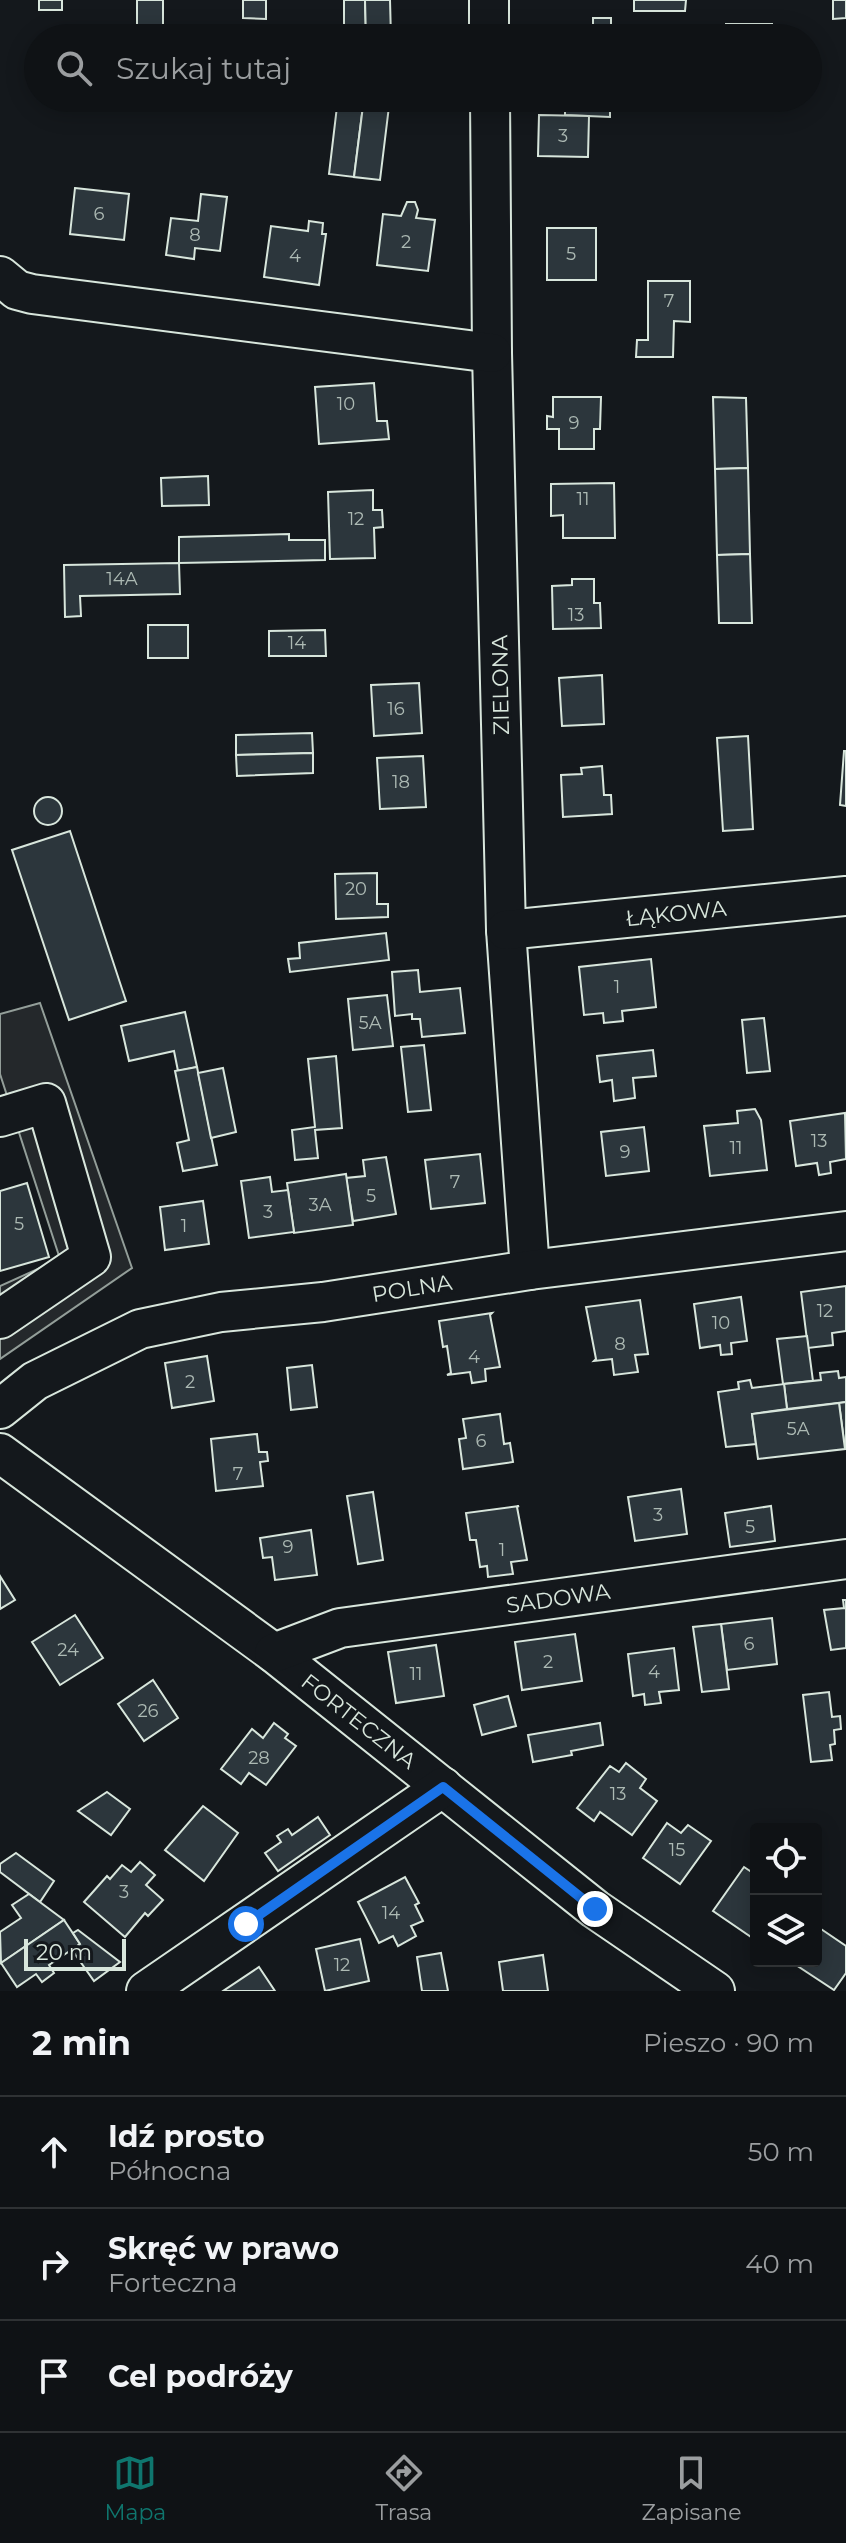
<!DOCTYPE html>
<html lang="pl">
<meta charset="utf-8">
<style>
:root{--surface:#0f1215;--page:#181b1e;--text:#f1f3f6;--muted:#9b9ea0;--line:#2f3234;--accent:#0f766e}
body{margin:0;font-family:Montserrat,sans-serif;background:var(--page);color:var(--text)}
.controls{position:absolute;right:24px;bottom:24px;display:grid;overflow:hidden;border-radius:8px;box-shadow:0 4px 20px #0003}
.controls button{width:72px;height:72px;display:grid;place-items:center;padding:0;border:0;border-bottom:2px solid var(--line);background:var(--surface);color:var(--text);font:40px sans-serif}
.scale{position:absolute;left:24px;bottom:20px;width:102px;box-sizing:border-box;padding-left:8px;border:4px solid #d8e6dc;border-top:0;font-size:22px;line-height:28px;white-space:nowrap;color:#d8e6dc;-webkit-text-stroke:6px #14181c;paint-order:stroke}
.stop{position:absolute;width:24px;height:24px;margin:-18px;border:6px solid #1a73e8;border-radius:50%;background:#fff}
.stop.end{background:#1a73e8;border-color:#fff;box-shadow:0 2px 8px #0008}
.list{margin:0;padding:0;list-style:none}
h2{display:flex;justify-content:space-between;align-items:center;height:104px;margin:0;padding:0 32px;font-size:34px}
h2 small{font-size:26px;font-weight:400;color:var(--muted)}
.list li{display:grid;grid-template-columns:52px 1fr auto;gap:24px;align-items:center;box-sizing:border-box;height:112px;padding:0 32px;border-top:2px solid var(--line)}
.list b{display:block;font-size:30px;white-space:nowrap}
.list p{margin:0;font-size:26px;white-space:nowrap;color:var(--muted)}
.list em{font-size:26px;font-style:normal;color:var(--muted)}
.icon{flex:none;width:44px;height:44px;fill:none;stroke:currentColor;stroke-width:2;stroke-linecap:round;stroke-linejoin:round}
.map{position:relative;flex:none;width:846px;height:1991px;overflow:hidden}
.search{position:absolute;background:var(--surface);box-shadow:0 4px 20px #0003;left:24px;right:24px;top:24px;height:88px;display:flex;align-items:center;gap:20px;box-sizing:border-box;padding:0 28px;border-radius:44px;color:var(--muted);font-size:30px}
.sheet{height:440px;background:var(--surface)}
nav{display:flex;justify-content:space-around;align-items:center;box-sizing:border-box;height:112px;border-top:2px solid var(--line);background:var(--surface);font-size:22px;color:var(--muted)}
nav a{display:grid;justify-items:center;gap:4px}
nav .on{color:var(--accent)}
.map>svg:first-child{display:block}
.parking{fill:#24282b;stroke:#939e99;stroke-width:2}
.building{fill:#2c363c;stroke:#d8e6dc;stroke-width:2}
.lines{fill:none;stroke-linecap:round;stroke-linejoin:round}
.minor-casing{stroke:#d8e6dc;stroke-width:42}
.minor{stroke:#14181c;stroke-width:38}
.route{stroke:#1a73e8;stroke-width:10}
.labels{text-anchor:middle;stroke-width:6;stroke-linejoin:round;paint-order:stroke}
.number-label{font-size:18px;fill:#adbab4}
.street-label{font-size:22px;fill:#d8e6dc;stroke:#14181c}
</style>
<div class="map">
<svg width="846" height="1991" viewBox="0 0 846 1991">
<rect width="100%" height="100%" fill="#14181c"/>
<!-- parking -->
<path class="parking" d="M 40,1003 L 132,1268 L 0,1359 L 0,1286 L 60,1259 L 0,1074 L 0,1014 Z"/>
<!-- building -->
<g class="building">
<rect x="39" y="0" width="23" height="10"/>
<rect x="137" y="0" width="26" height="38"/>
<path d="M 243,0 L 266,0 L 266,19 L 243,18 Z"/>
<path d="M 344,0 L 365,0 L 366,38 L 344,38 Z"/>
<path d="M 365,0 L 390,0 L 391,38 L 366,38 Z"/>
<path d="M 634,0 L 686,0 L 685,11 L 634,11 Z"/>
<path d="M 833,0 L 846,0 L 846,18 L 833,19 Z"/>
<rect x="593" y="18" width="18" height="20"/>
<rect x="726" y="24" width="46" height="14"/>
<path d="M 338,98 L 364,98 L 354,177 L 329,174 Z"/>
<path d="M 364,98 L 390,98 L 380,180 L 354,177 Z"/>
<path d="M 573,98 L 610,98 L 610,117 L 565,115 L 565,100 Z"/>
<path d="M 539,115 L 589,116 L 588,157 L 538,156 Z"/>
<path d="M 75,188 L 129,194 L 124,240 L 70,234 Z"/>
<path d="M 201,194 L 227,197 L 220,251 L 195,248 L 194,259 L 166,255 L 171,218 L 198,221 Z"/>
<path d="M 407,202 L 415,202 L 418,210 L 416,218 L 435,220 L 428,271 L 377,265 L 383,214 L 401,216 Z"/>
<path d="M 309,221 L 323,223 L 322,234 L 326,234 L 319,285 L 264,277 L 271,226 L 308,231 Z"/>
<rect x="547" y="228" width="49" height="52"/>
<path d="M 648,281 L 690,281 L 690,322 L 674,321 L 673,357 L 636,357 L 637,340 L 648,340 Z"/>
<path d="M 374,383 L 377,421 L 387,421 L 389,439 L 319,444 L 315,387 Z"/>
<path d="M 553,397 L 601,397 L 600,429 L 594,429 L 594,449 L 559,449 L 559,429 L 547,429 L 547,416 L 553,417 Z"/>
<path d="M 713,397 L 746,398 L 748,468 L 715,469 Z"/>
<path d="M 748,468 L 750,554 L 717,555 L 715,469 Z"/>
<path d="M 208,476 L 209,505 L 162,506 L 161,478 Z"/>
<path d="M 614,483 L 615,538 L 563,538 L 563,515 L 551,516 L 551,484 Z"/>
<path d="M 373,490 L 373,510 L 382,510 L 383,527 L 374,528 L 375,558 L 330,559 L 328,492 Z"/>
<path d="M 289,534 L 289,540 L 325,540 L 325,560 L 179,563 L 179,537 Z"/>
<path d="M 750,554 L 752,623 L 719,623 L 717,555 Z"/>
<path d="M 179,563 L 180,594 L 80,596 L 81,616 L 65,617 L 64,565 Z"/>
<path d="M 572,579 L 594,579 L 594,603 L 600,603 L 601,628 L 553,629 L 552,586 L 572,585 Z"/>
<rect x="148" y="625" width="40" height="33"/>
<path d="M 325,630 L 326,656 L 269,656 L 269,631 Z"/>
<path d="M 602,675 L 604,724 L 562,726 L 559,678 Z"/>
<path d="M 419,683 L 422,733 L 374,736 L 371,685 Z"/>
<path d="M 312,733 L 313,753 L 236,755 L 236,735 Z"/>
<path d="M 748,736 L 753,829 L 723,831 L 717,738 Z"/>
<path d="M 844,751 L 846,751 L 846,806 L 840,805 Z"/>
<path d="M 313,753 L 313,773 L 237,776 L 236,755 Z"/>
<path d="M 423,756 L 426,807 L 380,809 L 377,758 Z"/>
<path d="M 602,766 L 604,795 L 611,795 L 612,814 L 563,817 L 561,775 L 582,774 L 581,768 Z"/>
<circle cx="48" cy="811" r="14"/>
<path d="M 70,831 L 126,1001 L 69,1020 L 12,850 Z"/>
<path d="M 377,873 L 377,904 L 388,904 L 388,917 L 336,919 L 335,874 Z"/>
<path d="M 386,933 L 389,960 L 290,972 L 288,959 L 300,958 L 299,943 Z"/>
<path d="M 651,959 L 656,1007 L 622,1011 L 623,1021 L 604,1023 L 603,1013 L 584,1015 L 579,967 Z"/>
<path d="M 418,970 L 420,992 L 460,988 L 465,1033 L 422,1037 L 420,1019 L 412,1019 L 412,1014 L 395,1016 L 392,972 Z"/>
<path d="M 387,995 L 393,1046 L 353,1050 L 348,999 Z"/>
<path d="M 185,1012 L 197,1067 L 178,1071 L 174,1051 L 129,1061 L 121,1026 Z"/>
<path d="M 764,1018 L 770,1071 L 747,1073 L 742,1020 Z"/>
<path d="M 424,1045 L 431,1110 L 408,1112 L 401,1047 Z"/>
<path d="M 653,1050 L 656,1076 L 633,1078 L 635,1098 L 614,1101 L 612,1080 L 600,1082 L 597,1056 Z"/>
<path d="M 336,1056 L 342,1128 L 315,1130 L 318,1158 L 295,1160 L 292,1130 L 315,1127 L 308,1059 Z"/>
<path d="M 197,1067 L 217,1165 L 183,1171 L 177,1143 L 189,1140 L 175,1071 Z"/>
<path d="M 223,1068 L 236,1132 L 211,1138 L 198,1073 Z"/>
<path d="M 755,1109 L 761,1120 L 767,1170 L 710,1176 L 704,1126 L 738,1123 L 737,1111 Z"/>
<path d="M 845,1113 L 846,1159 L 830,1162 L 831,1173 L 819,1175 L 817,1163 L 796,1166 L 790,1121 Z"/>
<path d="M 644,1127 L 649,1171 L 606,1176 L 601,1132 Z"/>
<path d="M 480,1154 L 485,1203 L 431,1209 L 425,1160 Z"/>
<path d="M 386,1157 L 396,1214 L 353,1221 L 346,1178 L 365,1176 L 363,1160 Z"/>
<path d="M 346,1174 L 353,1225 L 294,1233 L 287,1183 Z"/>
<path d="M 270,1177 L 272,1192 L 288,1190 L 294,1232 L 249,1238 L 241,1181 Z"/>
<path d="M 27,1183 L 49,1257 L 0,1271 L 0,1191 Z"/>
<path d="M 203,1201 L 209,1244 L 165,1250 L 160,1207 Z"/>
<path d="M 846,1286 L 846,1331 L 832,1333 L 833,1345 L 808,1348 L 801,1292 Z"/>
<path d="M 741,1297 L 747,1341 L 731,1343 L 732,1354 L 721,1355 L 720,1345 L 700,1348 L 694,1304 Z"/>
<path d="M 640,1300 L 648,1354 L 635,1355 L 638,1372 L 614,1375 L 612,1359 L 594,1361 L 596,1359 L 586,1307 Z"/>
<path d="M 492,1313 L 490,1315 L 500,1367 L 485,1369 L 486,1381 L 472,1383 L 470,1372 L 447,1375 L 451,1373 L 447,1346 L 443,1347 L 439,1321 Z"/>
<path d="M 807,1336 L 813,1381 L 783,1384 L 777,1339 Z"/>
<path d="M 207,1356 L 214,1401 L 172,1408 L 165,1363 Z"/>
<path d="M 312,1365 L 317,1407 L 291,1410 L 287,1368 Z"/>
<path d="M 838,1371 L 839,1378 L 846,1377 L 846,1402 L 787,1409 L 784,1384 L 821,1380 L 820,1373 Z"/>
<path d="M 750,1380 L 752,1388 L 784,1384 L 787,1409 L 752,1414 L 756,1444 L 726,1447 L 718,1392 L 739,1389 L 738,1382 Z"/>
<path d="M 846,1402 L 846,1449 L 845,1449 L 839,1403 Z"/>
<path d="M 839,1403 L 845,1449 L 758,1459 L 752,1414 Z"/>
<path d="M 500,1414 L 504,1444 L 510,1443 L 513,1462 L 463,1469 L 459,1439 L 466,1438 L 463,1419 Z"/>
<path d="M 257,1434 L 259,1452 L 267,1452 L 268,1461 L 260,1462 L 263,1486 L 216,1491 L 211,1439 Z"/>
<path d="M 681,1489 L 687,1534 L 635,1541 L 628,1497 Z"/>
<path d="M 373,1492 L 383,1560 L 358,1564 L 347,1496 Z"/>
<path d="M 519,1506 L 517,1507 L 527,1560 L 511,1562 L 513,1574 L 488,1577 L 487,1566 L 480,1567 L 476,1540 L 470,1540 L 466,1513 Z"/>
<path d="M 771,1506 L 775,1541 L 730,1547 L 725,1513 Z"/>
<path d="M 311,1530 L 317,1575 L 275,1580 L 272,1557 L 263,1558 L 260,1538 Z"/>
<path d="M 0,1576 L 15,1600 L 0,1609 Z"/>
<path d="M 843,1600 L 846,1600 L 846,1648 L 831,1650 L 824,1610 L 844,1608 Z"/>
<path d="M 75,1615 L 103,1658 L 60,1685 L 32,1642 Z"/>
<path d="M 772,1618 L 777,1664 L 727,1670 L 721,1624 Z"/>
<path d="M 721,1624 L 729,1689 L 702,1692 L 693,1627 Z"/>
<path d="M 575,1634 L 582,1681 L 522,1690 L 515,1642 Z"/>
<path d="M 436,1645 L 444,1696 L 396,1703 L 388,1652 Z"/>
<path d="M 674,1648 L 679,1690 L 659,1692 L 661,1703 L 645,1705 L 644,1694 L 633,1696 L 628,1654 Z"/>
<path d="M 153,1680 L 178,1718 L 144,1741 L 118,1704 Z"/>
<path d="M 829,1692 L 832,1717 L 840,1716 L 841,1729 L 834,1730 L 835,1744 L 830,1745 L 832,1760 L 811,1762 L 803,1695 Z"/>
<path d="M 508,1696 L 516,1726 L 482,1735 L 474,1705 Z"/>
<path d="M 274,1723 L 288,1734 L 285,1738 L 296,1746 L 266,1785 L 249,1773 L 241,1784 L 221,1769 L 252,1729 L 263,1738 Z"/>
<path d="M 600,1723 L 603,1745 L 571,1751 L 572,1755 L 533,1762 L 528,1735 Z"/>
<path d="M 626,1763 L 646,1779 L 640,1788 L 657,1801 L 632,1835 L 600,1812 L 594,1821 L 577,1808 L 610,1766 L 619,1772 Z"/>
<path d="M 107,1792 L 130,1809 L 111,1835 L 78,1811 Z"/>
<path d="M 203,1806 L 238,1833 L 204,1881 L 165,1850 Z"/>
<path d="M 318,1817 L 330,1835 L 278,1871 L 265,1853 L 281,1842 L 277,1836 L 288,1829 L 292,1835 Z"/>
<path d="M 667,1823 L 681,1833 L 688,1825 L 711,1841 L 680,1884 L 643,1858 Z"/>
<path d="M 16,1853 L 54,1881 L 40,1902 L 0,1872 L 0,1864 Z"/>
<path d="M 140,1862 L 155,1875 L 146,1885 L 163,1900 L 148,1916 L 145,1913 L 125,1937 L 84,1902 L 107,1876 L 110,1879 L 122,1865 L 131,1872 Z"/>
<path d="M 744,1867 L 756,1875 L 756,1935 L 754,1939 L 713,1911 Z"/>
<path d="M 405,1877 L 419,1903 L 415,1905 L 423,1921 L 411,1926 L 416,1936 L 398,1946 L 393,1936 L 379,1943 L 358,1902 Z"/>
<path d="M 29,1894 L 64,1920 L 1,1963 L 0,1932 L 21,1918 L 12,1905 Z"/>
<path d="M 64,1920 L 80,1944 L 49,1965 L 54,1973 L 42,1982 L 36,1974 L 17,1987 L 1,1963 Z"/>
<path d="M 821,1929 L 846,1946 L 846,1973 L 834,1990 L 796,1965 L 799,1961 L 816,1961 L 816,1935 Z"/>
<path d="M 78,1930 L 120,1962 L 94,1981 L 72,1950 L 80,1944 L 73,1933 Z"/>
<path d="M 360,1939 L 369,1981 L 325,1991 L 316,1949 Z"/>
<path d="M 441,1953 L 448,1991 L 422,1991 L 417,1957 Z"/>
<path d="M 543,1955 L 548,1991 L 503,1991 L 499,1962 Z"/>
<path d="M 259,1967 L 275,1991 L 223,1991 Z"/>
</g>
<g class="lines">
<defs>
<g id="minor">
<path d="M 489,0 L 489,38"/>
<path d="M 490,98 L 492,353 L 506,930 L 530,1270"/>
<path d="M 0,276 L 17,290 L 32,294 L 492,353"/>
<path d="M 506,930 L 846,896"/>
<path d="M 0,1117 L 46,1103 L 91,1257 L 0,1319"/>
<path d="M 0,1409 L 35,1381 L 140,1329 L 221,1312 L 323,1302 L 530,1270 L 846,1231"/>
<path d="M 0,1453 L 274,1653 L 595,1909 L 715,1991"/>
<path d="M 274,1653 L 340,1628 L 846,1559"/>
<path d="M 146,1991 L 443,1787"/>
</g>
</defs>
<!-- minor casing -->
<use href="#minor" class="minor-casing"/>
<!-- minor -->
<use href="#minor" class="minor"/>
</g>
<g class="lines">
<!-- route -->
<path class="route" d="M 246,1924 L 443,1787 L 595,1909"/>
</g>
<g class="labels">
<!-- number labels -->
<g class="number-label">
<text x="563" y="142">3</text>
<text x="99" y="220">6</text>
<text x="195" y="241">8</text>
<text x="406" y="248">2</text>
<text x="571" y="260">5</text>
<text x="295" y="262">4</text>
<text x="669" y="307">7</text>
<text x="346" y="410">10</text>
<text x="574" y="429">9</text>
<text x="583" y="505">11</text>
<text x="356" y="525">12</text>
<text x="122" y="585">14A</text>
<text x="576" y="621">13</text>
<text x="297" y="649">14</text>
<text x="396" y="715">16</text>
<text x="401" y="788">18</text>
<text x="356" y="895">20</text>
<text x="617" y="993">1</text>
<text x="370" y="1029">5A</text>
<text x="819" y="1147">13</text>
<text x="736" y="1154">11</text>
<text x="625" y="1158">9</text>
<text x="455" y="1188">7</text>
<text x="371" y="1202">5</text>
<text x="320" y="1211">3A</text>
<text x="268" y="1218">3</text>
<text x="19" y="1230">5</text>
<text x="184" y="1232">1</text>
<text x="825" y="1317">12</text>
<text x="721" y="1329">10</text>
<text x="620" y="1350">8</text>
<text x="474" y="1363">4</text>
<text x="190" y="1388">2</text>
<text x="798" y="1435">5A</text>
<text x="481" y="1447">6</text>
<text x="238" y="1480">7</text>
<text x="658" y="1521">3</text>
<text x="750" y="1533">5</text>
<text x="288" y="1553">9</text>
<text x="502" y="1556">1</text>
<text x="749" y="1650">6</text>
<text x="68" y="1656">24</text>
<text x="548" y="1668">2</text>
<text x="654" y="1678">4</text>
<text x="416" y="1680">11</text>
<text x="148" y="1717">26</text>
<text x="259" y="1764">28</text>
<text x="618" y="1800">13</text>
<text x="677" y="1856">15</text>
<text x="124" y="1898">3</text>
<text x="391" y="1919">14</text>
<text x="342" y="1971">12</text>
</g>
<!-- street labels -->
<g class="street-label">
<text transform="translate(500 685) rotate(-91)" y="8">ZIELONA</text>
<text transform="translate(676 913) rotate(-6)" y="8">ŁĄKOWA</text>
<text transform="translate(412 1288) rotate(-9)" y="8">POLNA</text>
<text transform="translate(558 1598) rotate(-8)" y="8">SADOWA</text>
<text transform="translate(359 1721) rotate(38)" y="8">FORTECZNA</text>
</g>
</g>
</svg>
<div class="controls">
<button><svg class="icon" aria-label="locate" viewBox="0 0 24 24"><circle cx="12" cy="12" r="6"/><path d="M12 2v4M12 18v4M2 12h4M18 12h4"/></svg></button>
<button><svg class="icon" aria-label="layers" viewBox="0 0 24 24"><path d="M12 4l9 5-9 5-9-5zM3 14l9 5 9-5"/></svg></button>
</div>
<div class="scale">20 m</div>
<div class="stop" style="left:246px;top:1924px"></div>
<div class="stop end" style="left:595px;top:1909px"></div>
<div class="search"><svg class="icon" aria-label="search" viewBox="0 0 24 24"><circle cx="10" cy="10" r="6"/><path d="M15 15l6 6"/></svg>Szukaj tutaj</div>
</div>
<section class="sheet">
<h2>2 min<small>Pieszo · 90 m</small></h2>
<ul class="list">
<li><svg class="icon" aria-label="ahead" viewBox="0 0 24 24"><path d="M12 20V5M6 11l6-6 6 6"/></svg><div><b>Idź prosto</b><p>Północna</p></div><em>50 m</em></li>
<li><svg class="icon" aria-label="right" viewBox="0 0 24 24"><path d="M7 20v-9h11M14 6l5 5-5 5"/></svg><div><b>Skręć w prawo</b><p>Forteczna</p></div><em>40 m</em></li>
<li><svg class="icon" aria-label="arrive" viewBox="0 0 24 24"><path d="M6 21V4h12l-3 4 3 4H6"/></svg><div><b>Cel podróży</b></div></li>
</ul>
</section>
<nav>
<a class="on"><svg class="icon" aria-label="map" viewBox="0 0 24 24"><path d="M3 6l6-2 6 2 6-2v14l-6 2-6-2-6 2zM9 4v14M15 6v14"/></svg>Mapa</a>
<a><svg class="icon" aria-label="directions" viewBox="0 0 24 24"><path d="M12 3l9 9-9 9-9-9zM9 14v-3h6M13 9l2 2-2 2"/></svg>Trasa</a>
<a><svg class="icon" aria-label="saved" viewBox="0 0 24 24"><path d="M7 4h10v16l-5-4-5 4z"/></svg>Zapisane</a>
</nav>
